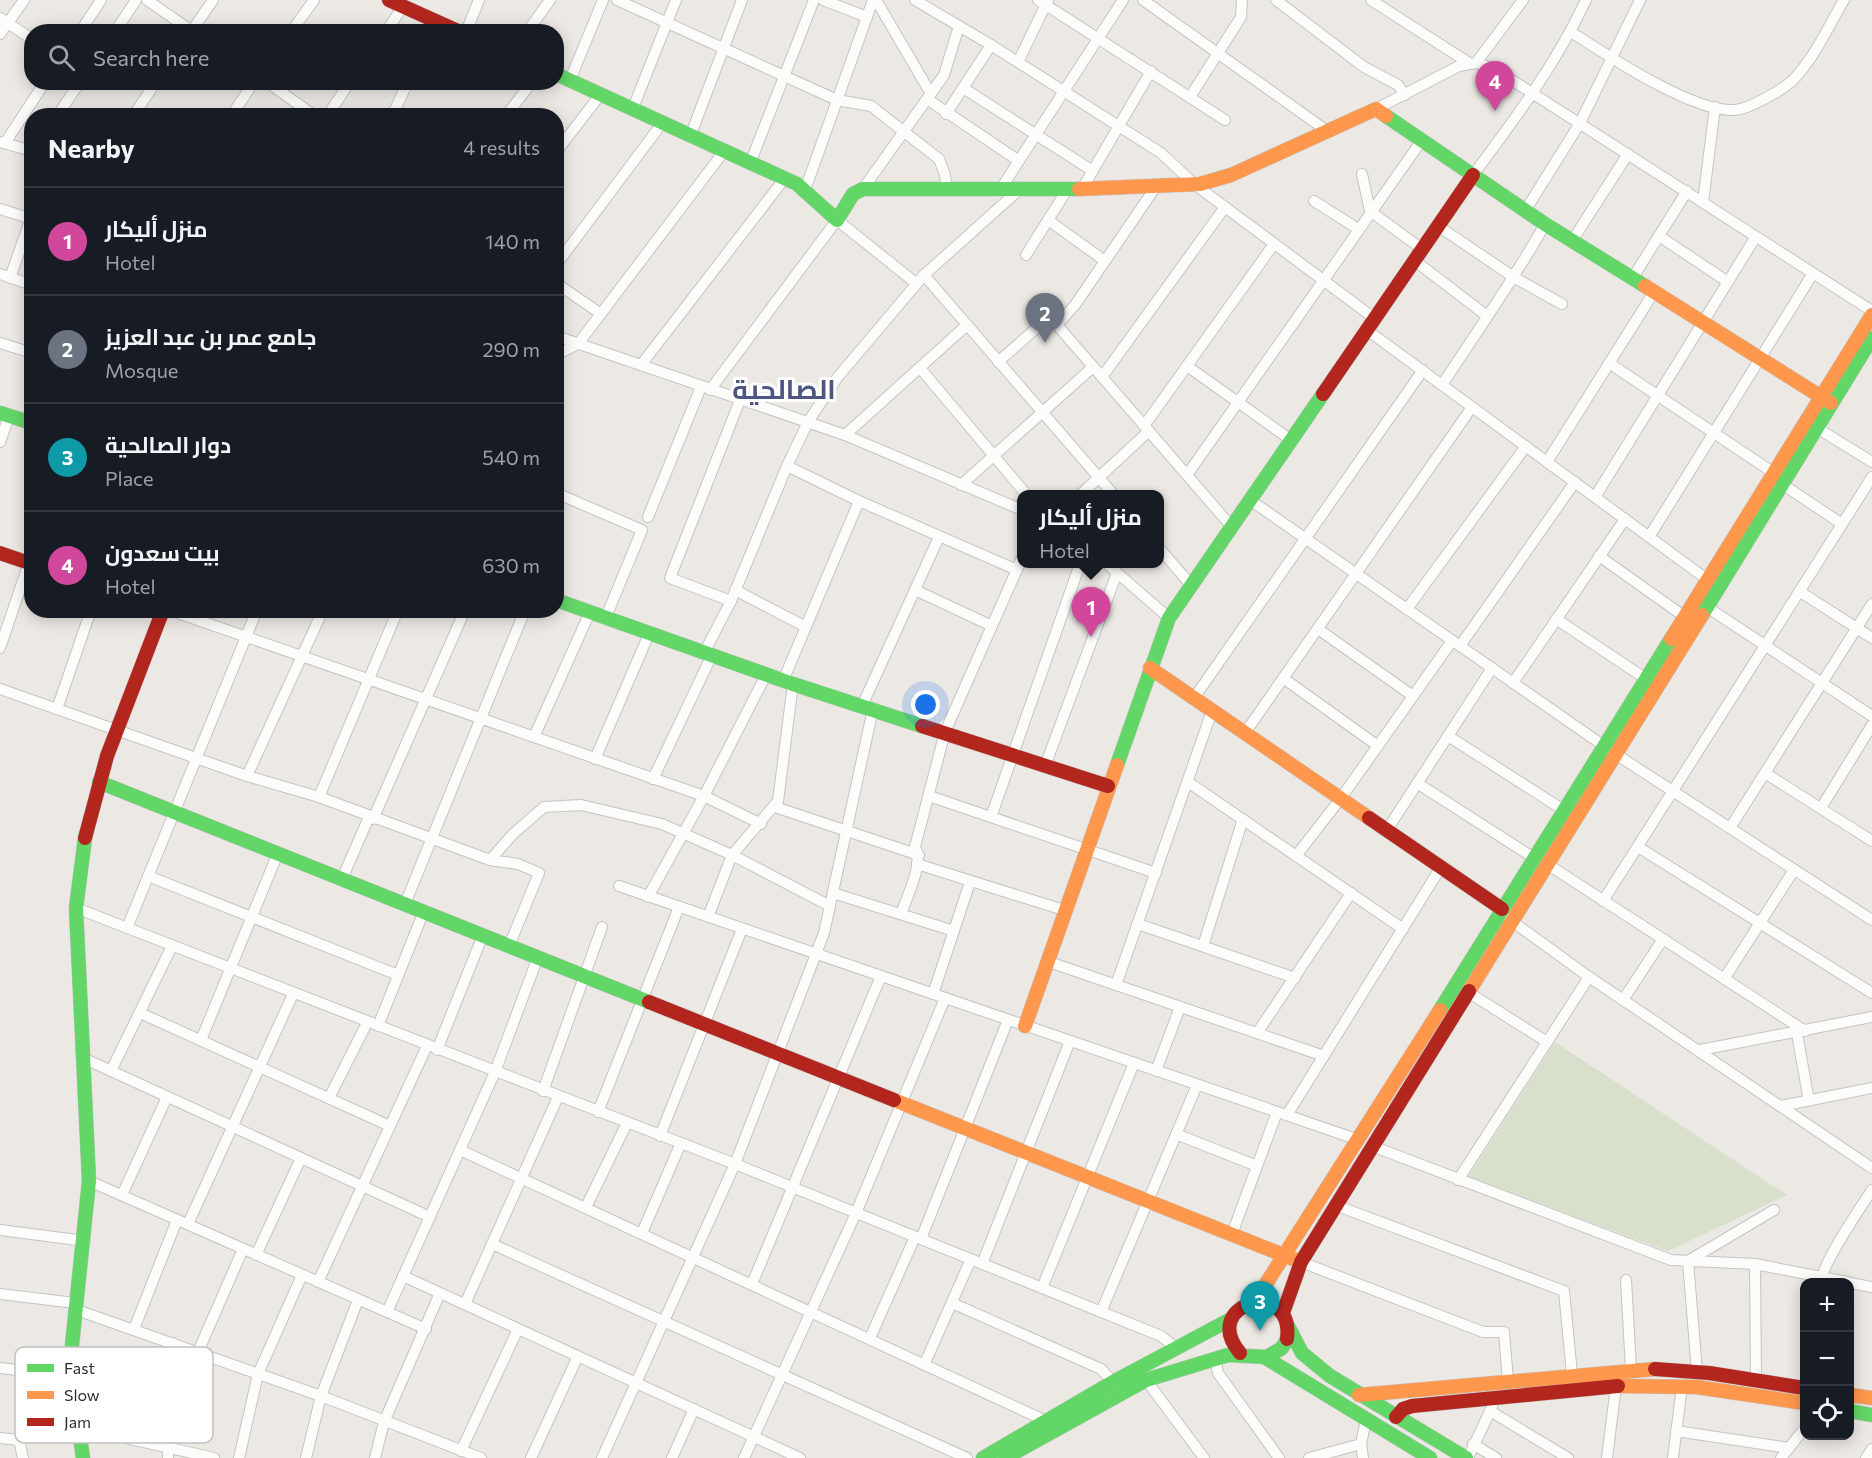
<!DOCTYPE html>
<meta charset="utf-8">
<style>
:root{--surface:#171b24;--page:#242831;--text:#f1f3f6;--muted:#9ea1a6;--line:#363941;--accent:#1a73e8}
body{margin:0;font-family:Commissioner,Cairo,sans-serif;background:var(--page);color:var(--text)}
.controls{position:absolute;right:18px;bottom:18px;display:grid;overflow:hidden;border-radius:12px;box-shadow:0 3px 15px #0003}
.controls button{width:54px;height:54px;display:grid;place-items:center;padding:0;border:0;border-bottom:2px solid var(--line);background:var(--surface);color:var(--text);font:30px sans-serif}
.you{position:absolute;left:926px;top:705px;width:21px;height:21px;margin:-15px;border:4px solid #fff;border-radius:50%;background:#1a73e8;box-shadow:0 0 0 9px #1a73e833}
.badge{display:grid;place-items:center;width:39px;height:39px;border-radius:50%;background:var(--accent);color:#fff;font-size:20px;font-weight:700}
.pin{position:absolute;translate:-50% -50px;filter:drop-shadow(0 2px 3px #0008)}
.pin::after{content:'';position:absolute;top:32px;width:21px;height:18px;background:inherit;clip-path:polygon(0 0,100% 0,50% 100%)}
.popup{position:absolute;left:1017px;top:490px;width:147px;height:78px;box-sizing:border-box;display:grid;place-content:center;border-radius:12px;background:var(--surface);filter:drop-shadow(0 2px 4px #0005);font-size:20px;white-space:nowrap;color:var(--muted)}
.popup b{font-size:22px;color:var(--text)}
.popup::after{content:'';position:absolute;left:50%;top:100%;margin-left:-12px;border:12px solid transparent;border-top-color:var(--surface)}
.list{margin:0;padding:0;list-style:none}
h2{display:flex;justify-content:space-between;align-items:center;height:78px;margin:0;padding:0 24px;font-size:26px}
h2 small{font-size:20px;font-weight:400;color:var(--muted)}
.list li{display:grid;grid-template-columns:39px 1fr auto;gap:18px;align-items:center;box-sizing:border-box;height:108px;padding:0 24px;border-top:2px solid var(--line)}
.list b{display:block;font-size:22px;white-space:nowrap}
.list p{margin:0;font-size:20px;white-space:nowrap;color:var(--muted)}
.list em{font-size:20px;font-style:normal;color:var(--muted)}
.icon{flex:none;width:33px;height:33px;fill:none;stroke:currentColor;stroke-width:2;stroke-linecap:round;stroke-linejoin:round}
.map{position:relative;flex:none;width:1872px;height:1458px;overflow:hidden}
.search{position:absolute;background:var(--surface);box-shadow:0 3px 15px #0003;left:24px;top:24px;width:540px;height:66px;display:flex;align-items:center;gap:15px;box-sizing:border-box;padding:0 21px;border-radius:24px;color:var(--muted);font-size:22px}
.panel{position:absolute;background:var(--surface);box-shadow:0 3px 15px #0003;left:24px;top:108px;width:540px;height:510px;border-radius:24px}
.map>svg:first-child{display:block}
.cemetery{fill:#d8e0cc}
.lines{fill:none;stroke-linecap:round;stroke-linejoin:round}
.street-casing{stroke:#c5c4c5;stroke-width:12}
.fast-casing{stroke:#c5c4c5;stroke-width:15}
.slow-casing{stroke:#c5c4c5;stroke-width:15}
.jam-casing{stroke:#c5c4c5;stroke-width:15}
.street{stroke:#fcfcfb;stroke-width:10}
.fast{stroke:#63d668;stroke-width:14}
.slow{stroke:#ff974d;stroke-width:14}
.jam{stroke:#b3261e;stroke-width:14}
.labels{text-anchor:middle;stroke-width:6;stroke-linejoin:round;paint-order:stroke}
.district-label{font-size:27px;font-weight:bold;fill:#4d5680;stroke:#fff}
.key{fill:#fff;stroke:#c0c0c0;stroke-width:1.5}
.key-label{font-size:16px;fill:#2e2e2e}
</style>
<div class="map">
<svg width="1872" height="1458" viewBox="0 0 1872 1458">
<rect width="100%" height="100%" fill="#ece8e4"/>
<!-- cemetery -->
<path class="cemetery" d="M 1555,1042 L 1787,1195 L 1668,1251 L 1468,1177 Z"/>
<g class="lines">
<defs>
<g id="street">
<path d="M 147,0 L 193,32"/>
<path d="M 617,0 L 837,100 L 871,106 L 939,159 L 945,175 L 947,190"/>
<path d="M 823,0 L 867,17"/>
<path d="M 876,0 L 931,94"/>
<path d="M 915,0 L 991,45 L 1161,153 L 1194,184 L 1374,318"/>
<path d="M 1038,0 L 1225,120"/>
<path d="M 1143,0 L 1327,131"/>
<path d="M 1276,0 L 1364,67 L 1398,85 L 1405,95"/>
<path d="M 1371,0 L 1469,63"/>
<path d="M 0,18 L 32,39"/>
<path d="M 80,32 L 101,0"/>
<path d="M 115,32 L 136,0"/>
<path d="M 191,32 L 213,0"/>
<path d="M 291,32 L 314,0"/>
<path d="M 386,32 L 403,6"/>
<path d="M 466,32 L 479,0"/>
<path d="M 527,32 L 550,0"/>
<path d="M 1571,32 C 1607,55 1693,113 1735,110 C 1749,109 1782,90 1792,81 C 1814,59 1828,27 1844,0"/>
<path d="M 0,34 L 24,0"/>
<path d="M 1018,62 L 1048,0"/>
<path d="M 1476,63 L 1523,0"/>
<path d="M 570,80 L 603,0"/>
<path d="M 267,82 L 315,116"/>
<path d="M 963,88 L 1093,171"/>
<path d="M 1190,97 L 1241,17 L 1242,0"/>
<path d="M 927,99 L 1019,161"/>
<path d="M 633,108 L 676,0"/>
<path d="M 1376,109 L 1459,66 L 1476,63 L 1493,68 L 1872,311"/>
<path d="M 946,114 L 991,45"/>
<path d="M 57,116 L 80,82"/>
<path d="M 133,116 L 156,82"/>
<path d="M 231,116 L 254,82"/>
<path d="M 327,116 L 350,82"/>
<path d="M 392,116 L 408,82"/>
<path d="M 506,116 L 532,82"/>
<path d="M 691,134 L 742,0"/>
<path d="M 0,142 L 32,151"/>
<path d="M 5,143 L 45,82"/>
<path d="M 556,152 L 601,94"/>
<path d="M 751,161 L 814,0"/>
<path d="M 1362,174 L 1370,211 L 1422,249"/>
<path d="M 1473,175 C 1515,119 1556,64 1586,0"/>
<path d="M 863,189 L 944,75 L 959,26"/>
<path d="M 1082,189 L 1151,71"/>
<path d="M 805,190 L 873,0"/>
<path d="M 1000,190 L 1123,0"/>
<path d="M 1314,201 L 1358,229"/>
<path d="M 1703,202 L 1715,107"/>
<path d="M 0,209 L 32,219"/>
<path d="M 1525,211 L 1580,123 L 1640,0"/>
<path d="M 1048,220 L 1105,261"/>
<path d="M 1438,226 L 1515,278 L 1562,304"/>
<path d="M 1659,236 L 1728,282"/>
<path d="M 1572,241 L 1628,154"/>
<path d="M 1026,255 L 1067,190"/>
<path d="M 1414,260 L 1487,316"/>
<path d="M 556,265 L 663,122"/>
<path d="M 0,274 L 32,285"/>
<path d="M 924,275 L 1113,494"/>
<path d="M 10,278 L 31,218"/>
<path d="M 1632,279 L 1687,191"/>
<path d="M 556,283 L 601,314"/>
<path d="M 1057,325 L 1075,305 L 1157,185"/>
<path d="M 1367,330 L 1712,583"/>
<path d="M 556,336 L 845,435 L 1022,510"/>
<path d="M 0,343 L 32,353"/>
<path d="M 556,355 L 578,344 L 725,150"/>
<path d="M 998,362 L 1041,324 L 1049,322 L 1057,325 L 1231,526"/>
<path d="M 1609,363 L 1774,473"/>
<path d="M 641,365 L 785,178"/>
<path d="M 1187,366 L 1291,440"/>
<path d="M 920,368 L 1026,494"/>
<path d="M 1102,377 L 1225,207"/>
<path d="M 1442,385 C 1477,331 1514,280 1545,224"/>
<path d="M 710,390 L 837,220 L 917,284"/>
<path d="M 1144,426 L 1274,244"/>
<path d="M 1817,428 L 1872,462"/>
<path d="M 845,435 L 967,325"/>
<path d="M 0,442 L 9,416"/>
<path d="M 1547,462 L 1654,292"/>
<path d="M 787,466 L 859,501 L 1017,570"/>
<path d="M 1187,475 L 1422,140"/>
<path d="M 1782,484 L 1842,524"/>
<path d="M 961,485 L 1093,367"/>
<path d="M 556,493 L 642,530 L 606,617"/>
<path d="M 1081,494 L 1149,431"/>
<path d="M 1595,497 L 1755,238"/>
<path d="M 1250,500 L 1617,755 L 1872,920"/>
<path d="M 648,517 L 701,387"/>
<path d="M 1649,537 L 1812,275"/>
<path d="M 1160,549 L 1190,584"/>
<path d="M 1599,556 L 1685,617"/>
<path d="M 1107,564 L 1169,618"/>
<path d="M 735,590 L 806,627"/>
<path d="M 915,590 L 992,626"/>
<path d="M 1799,591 L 1872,638"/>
<path d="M 731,601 L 670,578 L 740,400"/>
<path d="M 1707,607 L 1872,716"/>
<path d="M 1407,609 L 1526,446"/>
<path d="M 169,610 L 704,796 L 761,824"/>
<path d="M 1556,619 L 1646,679"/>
<path d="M 1318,629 L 1413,696"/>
<path d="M 1460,646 L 1575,482"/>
<path d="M 0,648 L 32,554"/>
<path d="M 704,653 L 731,601 L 787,466 L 808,422 L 837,378 L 924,275 L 1019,190"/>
<path d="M 1283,678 L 1378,746"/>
<path d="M 783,681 L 859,501"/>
<path d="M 1513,683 L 1625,519"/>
<path d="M 0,689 L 247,776 L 319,797 L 490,860 L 513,834 L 544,807 L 581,805 L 662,824 L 732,855 L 830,906"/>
<path d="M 1194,698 L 1423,370"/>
<path d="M 862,706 L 939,537"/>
<path d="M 57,709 L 91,610"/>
<path d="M 1245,733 L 1472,407"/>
<path d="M 1448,736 L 1565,811"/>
<path d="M 534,737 L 590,612"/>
<path d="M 595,759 L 649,634"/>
<path d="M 1045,766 L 1117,573"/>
<path d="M 1765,773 L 1872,841"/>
<path d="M 247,776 L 323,610"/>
<path d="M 653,779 L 712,655"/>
<path d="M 1188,782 L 1403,929"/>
<path d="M 1417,783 L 1534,858"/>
<path d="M 929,796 L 1156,873"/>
<path d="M 319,797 L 398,610"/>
<path d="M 775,807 L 919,855"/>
<path d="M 1821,808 L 1872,725"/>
<path d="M 991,817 L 1080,564"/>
<path d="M 373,819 L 465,610"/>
<path d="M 1730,828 L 1872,604"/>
<path d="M 1387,830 L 1492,668"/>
<path d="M 1638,847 L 1872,993"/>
<path d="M 1296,856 L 1341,798 L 1452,641"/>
<path d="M 490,860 L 518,864 L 539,873 L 509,946"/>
<path d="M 917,864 L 1067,911"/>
<path d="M 1547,864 L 1805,1031"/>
<path d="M 148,876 L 398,975"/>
<path d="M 342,879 L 369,817"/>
<path d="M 619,886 L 1359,1140"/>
<path d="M 833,893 L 954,931"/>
<path d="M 648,897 L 704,796 L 766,675"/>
<path d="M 1603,901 L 1872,477"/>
<path d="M 405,904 L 525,610"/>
<path d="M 76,908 L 735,1164 L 1161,1336 L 1177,1349"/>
<path d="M 901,914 C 907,896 924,864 915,847 L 945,732 L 1022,558"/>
<path d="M 708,917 L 732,855 L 778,801 L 793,684"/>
<path d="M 1509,919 L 1589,977 L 1872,1168"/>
<path d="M 1138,924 L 1295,978"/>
<path d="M 127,928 L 257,610"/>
<path d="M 1203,946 L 1243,819"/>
<path d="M 1049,962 L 1324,1056"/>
<path d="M 1724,979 L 1794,870"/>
<path d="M 1116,985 L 1212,711"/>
<path d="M 1468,992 L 1547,1042"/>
<path d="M 933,994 L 970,882"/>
<path d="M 1623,1000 L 1663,939"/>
<path d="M 140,1013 L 390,1126"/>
<path d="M 378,1026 L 424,911"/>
<path d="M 1796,1028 L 1809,1101"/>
<path d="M 1257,1033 L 1351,893"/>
<path d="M 201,1040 L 278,853"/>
<path d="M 437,1050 L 483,935"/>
<path d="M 1700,1050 L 1872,1017"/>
<path d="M 85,1059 L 430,1217"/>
<path d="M 111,1071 L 172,946"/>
<path d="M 1156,1071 L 1180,1007"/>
<path d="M 543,1091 L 602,927"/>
<path d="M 329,1098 L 367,1023"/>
<path d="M 1781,1106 L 1872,1088"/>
<path d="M 598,1112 L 679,907"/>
<path d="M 1287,1115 L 1441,867"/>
<path d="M 1176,1134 L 1257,1166"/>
<path d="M 660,1136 L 742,929"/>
<path d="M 1372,1146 L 1671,1260 L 1755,1264 L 1847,1282"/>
<path d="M 460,1150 L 1046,1421"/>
<path d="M 1458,1180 L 1589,977"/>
<path d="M 89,1181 L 426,1329"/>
<path d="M 122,1195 L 167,1097"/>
<path d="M 1335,1205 L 1564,1291 L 1572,1374"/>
<path d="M 586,1207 L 627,1123"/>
<path d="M 188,1224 L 293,994"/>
<path d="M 0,1230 L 85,1241"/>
<path d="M 642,1233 L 681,1143"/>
<path d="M 1232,1234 L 1277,1112"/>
<path d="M 921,1239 L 1008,1020"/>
<path d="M 492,1244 L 967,1458"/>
<path d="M 256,1255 L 301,1158"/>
<path d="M 1688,1261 L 1697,1372"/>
<path d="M 1688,1261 L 1774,1210"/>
<path d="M 1301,1262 L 1483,1332 L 1504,1332 L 1508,1381"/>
<path d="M 982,1264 L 1070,1041"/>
<path d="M 1755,1264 L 1756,1380"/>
<path d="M 403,1276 L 800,1458"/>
<path d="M 1626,1280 L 1631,1369"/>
<path d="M 318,1282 L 427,1046"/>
<path d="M 1821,1282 C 1821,1265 1861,1207 1872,1190"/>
<path d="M 1850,1283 L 1872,1287"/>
<path d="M 752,1284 L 881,976"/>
<path d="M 1042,1288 L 1134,1063"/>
<path d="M 0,1294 L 75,1303"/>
<path d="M 952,1303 L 1101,1369 L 1113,1382"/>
<path d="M 465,1304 L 558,1097"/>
<path d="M 74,1309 L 321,1396 L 481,1458"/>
<path d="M 387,1312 L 495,1072 L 538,957"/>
<path d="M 1101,1312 L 1197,1085"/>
<path d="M 134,1329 L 177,1220"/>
<path d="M 870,1338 L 915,1237"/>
<path d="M 198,1352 L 243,1249"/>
<path d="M 1215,1358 L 1218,1373 L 1279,1458"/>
<path d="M 925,1363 L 971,1259"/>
<path d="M 0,1368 L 72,1377"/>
<path d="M 1146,1380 L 1204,1458"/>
<path d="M 1490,1411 L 1568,1458"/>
<path d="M 77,1427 L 214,1458"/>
<path d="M 1676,1431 L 1789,1448"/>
<path d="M 0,1438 L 19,1440 L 23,1458"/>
<path d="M 1473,1444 L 1496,1458"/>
<path d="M 461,1451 L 518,1329"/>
<path d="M 168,1458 L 173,1343"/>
<path d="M 239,1458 L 258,1374 L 302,1275"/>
<path d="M 306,1458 L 321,1396 L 358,1300"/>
<path d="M 375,1458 L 384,1422 L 440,1293"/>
<path d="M 531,1458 L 578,1356"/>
<path d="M 602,1458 L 735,1164 L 824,933 L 873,709"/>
<path d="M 672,1458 L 694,1409"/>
<path d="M 744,1458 L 856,1213 L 945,998"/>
<path d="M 1309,1458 L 1361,1444"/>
<path d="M 1363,1458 L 1361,1444 L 1366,1420"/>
<path d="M 1468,1458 L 1492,1407"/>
<path d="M 1607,1458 L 1616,1386"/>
<path d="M 1673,1458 L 1682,1386"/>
<path d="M 1781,1458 L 1804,1429"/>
<path d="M 1866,1458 L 1872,1449"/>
</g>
<g id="fast">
<path d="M 556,74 L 797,184 L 837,220 L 853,194 L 863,189 L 1079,189"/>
<path d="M 1386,116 L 1545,224 L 1645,286"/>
<path d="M 0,413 L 32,423"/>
<path d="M 556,600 L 793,684 L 922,726"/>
<path d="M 1702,615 L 1872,338"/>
<path d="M 1117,765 L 1169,618 L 1323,394"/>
<path d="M 99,782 L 649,1002"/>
<path d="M 1440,1010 L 1671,639"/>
<path d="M 1288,1326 L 1302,1353 L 1330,1376 L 1466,1458"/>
<path d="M 1266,1358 L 1430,1458"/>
<path d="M 1850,1411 L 1872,1415"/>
<path d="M 83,1458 L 75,1401 L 72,1345 L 89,1181 L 76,908 L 85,838"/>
<path d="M 983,1458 L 1113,1382 L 1231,1319"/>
<path d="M 1005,1458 L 1146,1380 L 1228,1355 L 1267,1357 L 1282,1348 L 1287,1339"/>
</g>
<g id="slow">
<path d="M 1079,189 L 1200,184 L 1231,175 L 1376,109 L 1386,116"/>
<path d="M 1645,286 L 1831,403"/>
<path d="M 1671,639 L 1872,315"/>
<path d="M 1150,668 L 1369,818"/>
<path d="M 1469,991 L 1702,615"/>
<path d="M 1025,1026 L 1117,765"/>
<path d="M 894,1100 L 1301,1262"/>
<path d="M 1255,1301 L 1440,1010"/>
<path d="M 1618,1386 L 1696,1387 L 1804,1403"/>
<path d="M 1359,1395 L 1655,1369"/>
<path d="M 1850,1395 L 1872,1398"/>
</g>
<g id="jam">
<path d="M 389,0 L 460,32"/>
<path d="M 1323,394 L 1473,175"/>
<path d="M 0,553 L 32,564"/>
<path d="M 922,726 L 1108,786"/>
<path d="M 1369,818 L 1502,909"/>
<path d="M 85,838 L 107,756 L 163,610"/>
<path d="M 649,1002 L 894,1100"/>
<path d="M 1283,1313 L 1301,1262 L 1469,991"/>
<path d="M 1240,1353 C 1198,1302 1295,1278 1287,1339"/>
<path d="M 1655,1369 L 1709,1373 L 1804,1388"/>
<path d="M 1396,1417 L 1403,1409 L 1412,1406 L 1618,1386"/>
</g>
</defs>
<!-- street casing -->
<use href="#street" class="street-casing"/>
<!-- fast casing -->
<use href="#fast" class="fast-casing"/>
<!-- slow casing -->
<use href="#slow" class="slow-casing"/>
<!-- jam casing -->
<use href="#jam" class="jam-casing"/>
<!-- street -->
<use href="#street" class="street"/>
<!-- fast -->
<use href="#fast" class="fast"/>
<!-- slow -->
<use href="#slow" class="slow"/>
<!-- jam -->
<use href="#jam" class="jam"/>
</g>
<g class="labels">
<!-- district labels -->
<g class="district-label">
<text x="784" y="399">الصالحية</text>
</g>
</g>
<!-- legend -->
<rect x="15" y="1347" width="198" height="96" rx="9" class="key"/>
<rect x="27" y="1364" width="27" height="8" fill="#63d668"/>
<rect x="27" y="1391" width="27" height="8" fill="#ff974d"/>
<rect x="27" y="1418" width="27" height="8" fill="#b3261e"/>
<g class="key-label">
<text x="64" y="1374">Fast</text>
<text x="64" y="1401">Slow</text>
<text x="64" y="1428">Jam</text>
</g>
</svg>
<div class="controls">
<button>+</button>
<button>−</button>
<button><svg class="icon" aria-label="locate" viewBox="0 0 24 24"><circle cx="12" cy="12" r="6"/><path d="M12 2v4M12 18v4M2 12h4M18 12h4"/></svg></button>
</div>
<div class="you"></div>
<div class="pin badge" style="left:1091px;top:637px;background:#d1479c">1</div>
<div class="popup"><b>منزل أليكار</b>Hotel</div>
<div class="pin badge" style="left:1045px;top:343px;background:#6b7280">2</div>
<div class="pin badge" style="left:1260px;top:1331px;background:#0f9aa8">3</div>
<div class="pin badge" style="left:1495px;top:111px;background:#d1479c">4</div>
<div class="search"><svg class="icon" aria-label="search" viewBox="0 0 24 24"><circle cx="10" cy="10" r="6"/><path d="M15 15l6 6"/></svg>Search here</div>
<section class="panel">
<h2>Nearby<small>4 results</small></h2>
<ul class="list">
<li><span class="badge" style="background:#d1479c">1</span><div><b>منزل أليكار</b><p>Hotel</p></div><em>140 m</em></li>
<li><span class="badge" style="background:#6b7280">2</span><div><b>جامع عمر بن عبد العزيز</b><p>Mosque</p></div><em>290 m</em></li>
<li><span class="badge" style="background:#0f9aa8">3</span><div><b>دوار الصالحية</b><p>Place</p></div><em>540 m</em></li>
<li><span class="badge" style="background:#d1479c">4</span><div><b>بيت سعدون</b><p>Hotel</p></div><em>630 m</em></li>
</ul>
</section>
</div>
